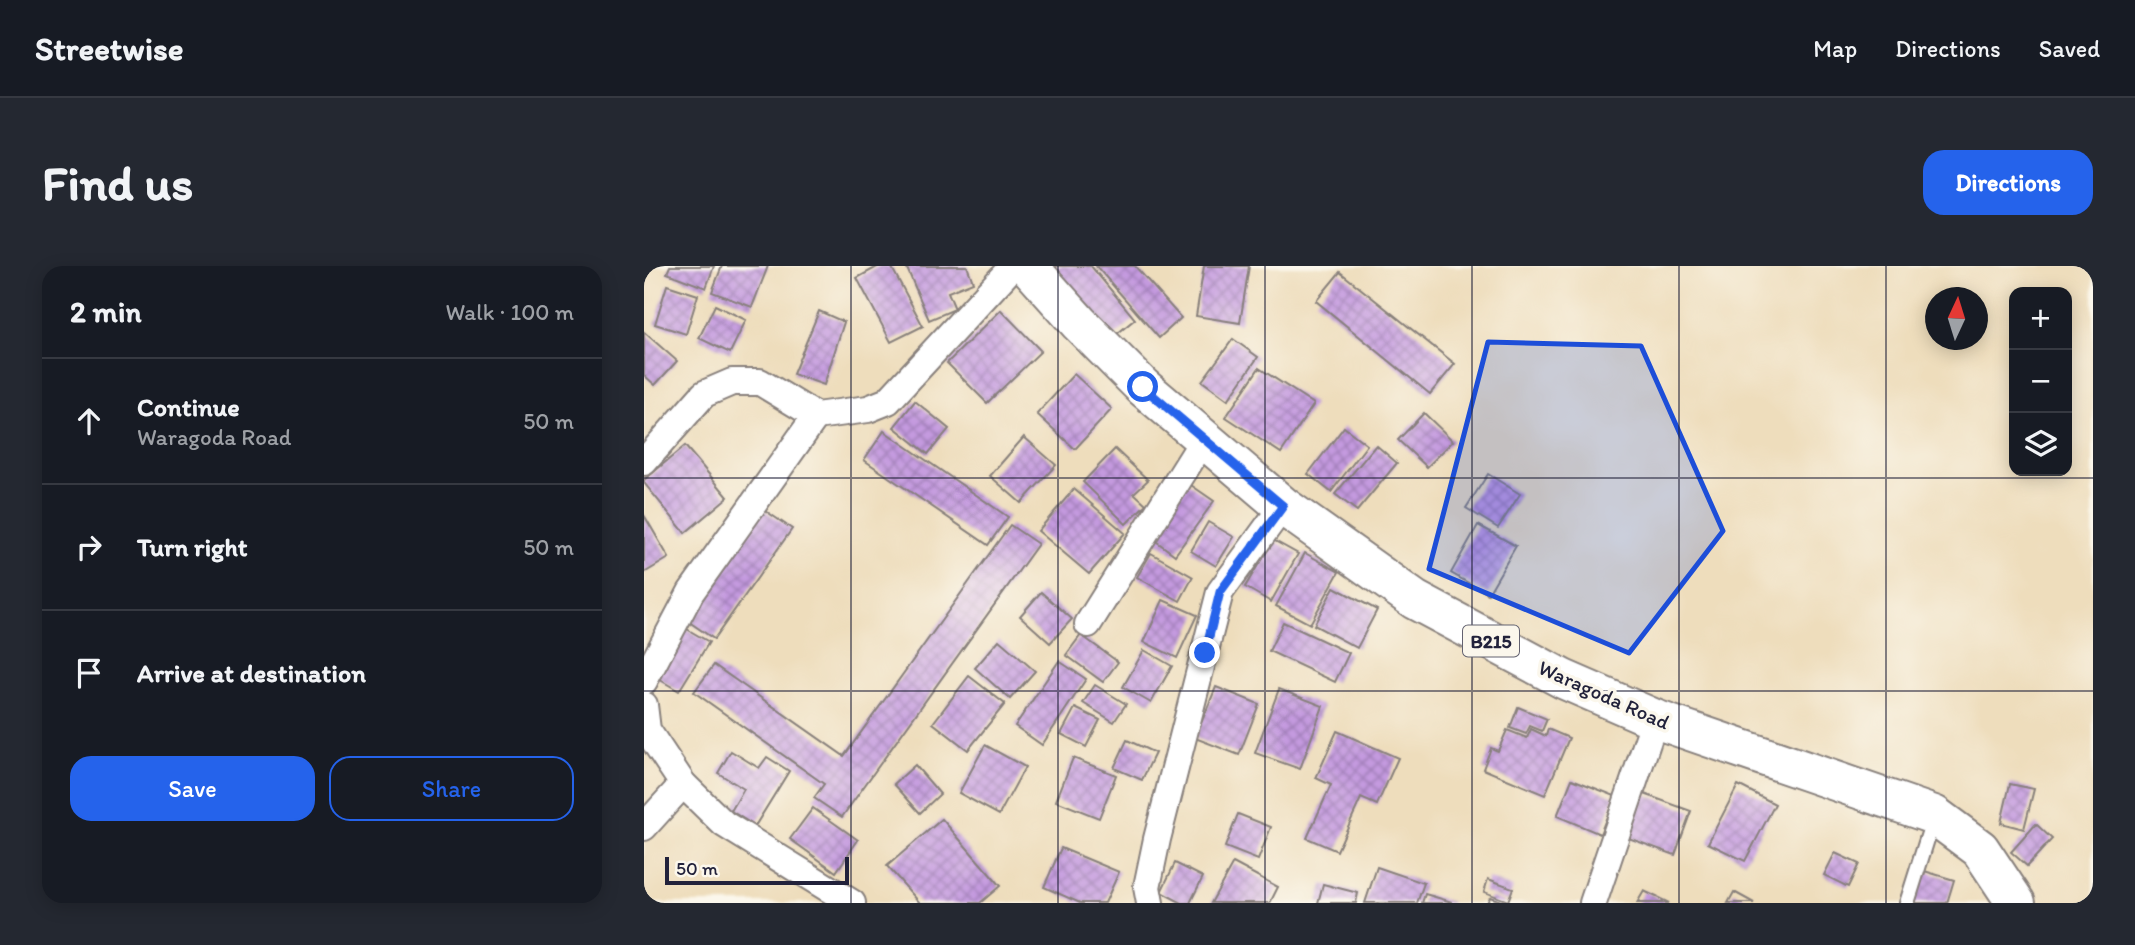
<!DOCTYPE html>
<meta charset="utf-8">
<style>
:root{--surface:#171b24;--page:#242831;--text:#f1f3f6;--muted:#9ea1a6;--line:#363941;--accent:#2563eb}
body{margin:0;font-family:Itim,sans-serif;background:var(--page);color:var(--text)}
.controls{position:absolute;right:21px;top:21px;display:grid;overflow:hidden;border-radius:14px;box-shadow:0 4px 18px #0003}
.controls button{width:63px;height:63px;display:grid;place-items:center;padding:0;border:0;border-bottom:2px solid var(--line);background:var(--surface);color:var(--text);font:35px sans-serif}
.compass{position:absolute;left:1281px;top:21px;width:63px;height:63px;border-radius:50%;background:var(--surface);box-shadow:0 4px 18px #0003;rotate:4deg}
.scale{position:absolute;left:21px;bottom:18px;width:184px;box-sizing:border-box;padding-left:7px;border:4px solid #22223b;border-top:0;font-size:19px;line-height:24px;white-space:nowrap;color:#22223b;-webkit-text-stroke:5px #fbf7ec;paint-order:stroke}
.stop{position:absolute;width:21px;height:21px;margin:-16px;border:5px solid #2563eb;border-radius:50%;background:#fff}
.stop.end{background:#2563eb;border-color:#fff;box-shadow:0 2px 7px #0008}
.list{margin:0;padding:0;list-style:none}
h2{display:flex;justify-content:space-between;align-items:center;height:91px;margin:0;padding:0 28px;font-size:30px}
h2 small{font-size:23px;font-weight:400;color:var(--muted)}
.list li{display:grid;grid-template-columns:46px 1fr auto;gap:21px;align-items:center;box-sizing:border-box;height:126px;padding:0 28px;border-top:2px solid var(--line)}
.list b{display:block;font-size:26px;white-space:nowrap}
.list p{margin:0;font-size:23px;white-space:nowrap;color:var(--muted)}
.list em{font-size:23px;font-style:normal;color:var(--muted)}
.actions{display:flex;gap:14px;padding:21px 28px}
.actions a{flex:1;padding:16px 0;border:2px solid var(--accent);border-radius:21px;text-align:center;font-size:24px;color:var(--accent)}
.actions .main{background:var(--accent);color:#fff}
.icon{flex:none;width:38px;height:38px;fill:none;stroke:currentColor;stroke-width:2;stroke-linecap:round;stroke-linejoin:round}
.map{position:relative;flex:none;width:1449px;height:637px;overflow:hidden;border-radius:21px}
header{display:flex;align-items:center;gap:42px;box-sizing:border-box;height:98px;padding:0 35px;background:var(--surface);border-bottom:2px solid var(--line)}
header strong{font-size:33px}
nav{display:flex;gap:38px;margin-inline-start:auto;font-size:24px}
.intro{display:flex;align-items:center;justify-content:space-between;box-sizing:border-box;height:168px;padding:0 42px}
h1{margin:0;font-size:49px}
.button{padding:18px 32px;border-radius:21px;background:var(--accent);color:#fff;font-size:24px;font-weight:700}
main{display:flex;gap:42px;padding:0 42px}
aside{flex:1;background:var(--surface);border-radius:21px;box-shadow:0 4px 18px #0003}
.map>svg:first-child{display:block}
.building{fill:url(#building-cross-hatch)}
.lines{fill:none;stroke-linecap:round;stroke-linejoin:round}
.lane-casing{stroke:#88807c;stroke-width:18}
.street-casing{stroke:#88807c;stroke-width:30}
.primary-casing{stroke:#88807c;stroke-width:42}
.lane{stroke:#fff;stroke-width:14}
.street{stroke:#fff;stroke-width:26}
.primary{stroke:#fff;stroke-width:38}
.route{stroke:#2563eb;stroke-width:9}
.marked{fill:#1d4ed8;fill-opacity:0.2;stroke:#1d4ed8;stroke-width:5;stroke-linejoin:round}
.grid{fill:none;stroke:#22223b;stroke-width:2;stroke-opacity:0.55}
.labels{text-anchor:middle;stroke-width:7;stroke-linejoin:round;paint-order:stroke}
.shield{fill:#fbf7ec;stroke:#636270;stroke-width:2}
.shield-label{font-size:19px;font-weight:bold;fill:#22223b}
.street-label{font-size:21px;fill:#22223b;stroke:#fbf7ec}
</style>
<header>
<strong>Streetwise</strong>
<nav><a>Map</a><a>Directions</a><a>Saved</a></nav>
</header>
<div class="intro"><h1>Find us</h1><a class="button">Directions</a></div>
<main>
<aside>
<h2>2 min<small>Walk · 100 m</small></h2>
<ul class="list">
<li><svg class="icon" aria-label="ahead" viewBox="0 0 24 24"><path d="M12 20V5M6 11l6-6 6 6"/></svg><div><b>Continue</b><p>Waragoda Road</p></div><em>50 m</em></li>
<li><svg class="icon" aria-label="right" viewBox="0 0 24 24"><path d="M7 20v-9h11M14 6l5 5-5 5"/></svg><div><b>Turn right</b></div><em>50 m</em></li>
<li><svg class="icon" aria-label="arrive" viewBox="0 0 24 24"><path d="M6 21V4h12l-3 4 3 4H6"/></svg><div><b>Arrive at destination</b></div></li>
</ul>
<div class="actions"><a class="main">Save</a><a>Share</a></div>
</aside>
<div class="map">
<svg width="1449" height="637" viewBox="0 0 1449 637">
<defs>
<pattern id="building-cross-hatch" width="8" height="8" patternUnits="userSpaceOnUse" patternTransform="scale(1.75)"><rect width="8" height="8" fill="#c49adf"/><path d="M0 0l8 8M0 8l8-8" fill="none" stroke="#9f7db6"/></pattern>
</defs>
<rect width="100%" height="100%" fill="#fbf7ec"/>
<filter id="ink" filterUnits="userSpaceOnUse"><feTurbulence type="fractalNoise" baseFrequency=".0143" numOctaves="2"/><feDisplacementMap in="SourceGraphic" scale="14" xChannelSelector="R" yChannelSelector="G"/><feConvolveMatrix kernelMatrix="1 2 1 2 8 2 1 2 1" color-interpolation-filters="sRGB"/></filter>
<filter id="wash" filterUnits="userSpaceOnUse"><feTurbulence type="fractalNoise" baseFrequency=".00686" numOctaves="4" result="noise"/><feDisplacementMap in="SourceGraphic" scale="28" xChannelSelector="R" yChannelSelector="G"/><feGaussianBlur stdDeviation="1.57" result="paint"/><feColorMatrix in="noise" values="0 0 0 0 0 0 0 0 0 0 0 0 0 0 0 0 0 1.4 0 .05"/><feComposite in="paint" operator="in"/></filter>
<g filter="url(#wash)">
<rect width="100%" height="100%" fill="#eeddbc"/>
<g id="blocks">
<!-- building -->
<g class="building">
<path d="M 26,0 L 70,0 L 62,22 L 23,7 Z"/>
<path d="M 78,0 L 124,0 L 108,41 L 68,26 Z"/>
<path d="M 235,0 L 247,0 L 279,60 L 247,76 L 213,12 Z"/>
<path d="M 262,0 L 323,0 L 329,16 L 304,26 L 311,43 L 285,54 Z"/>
<path d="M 408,0 L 447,0 L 491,53 L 468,72 Z"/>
<path d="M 452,0 L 491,0 L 537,52 L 515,72 Z"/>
<path d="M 560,0 L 605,0 L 596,57 L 552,50 Z"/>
<path d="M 696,6 L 811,98 L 786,128 L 672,35 Z"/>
<path d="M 23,19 L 54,29 L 42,68 L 11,58 Z"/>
<path d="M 71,39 L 102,54 L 86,87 L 55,72 Z"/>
<path d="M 357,44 L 397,85 L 343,137 L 303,97 Z"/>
<path d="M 175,45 L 200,56 L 180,119 L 149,108 Z"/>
<path d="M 0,66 L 33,95 L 11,119 L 0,109 Z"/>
<path d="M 589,73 L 614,91 L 584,134 L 558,115 Z"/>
<path d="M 615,102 L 670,138 L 637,187 L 582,151 Z"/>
<path d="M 430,108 L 468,143 L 431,183 L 393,148 Z"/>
<path d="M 271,135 L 305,163 L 284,188 L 250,161 Z"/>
<path d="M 780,147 L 809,175 L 783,201 L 754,174 Z"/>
<path d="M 700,161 L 723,179 L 687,226 L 664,208 Z"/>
<path d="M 240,165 L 364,251 L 344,279 L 220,194 Z"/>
<path d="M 380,171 L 412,199 L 377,237 L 346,210 Z"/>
<path d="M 732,179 L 753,197 L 713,245 L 691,228 Z"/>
<path d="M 41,180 L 84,231 L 41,267 L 0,217 L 0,214 Z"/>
<path d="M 471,183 L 504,214 L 490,227 L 502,238 L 482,258 L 439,216 Z"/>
<path d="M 844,208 L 876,228 L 854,262 L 822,242 Z"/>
<path d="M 544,217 L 570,235 L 531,289 L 505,270 Z"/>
<path d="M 430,223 L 481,267 L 445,308 L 394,265 Z"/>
<path d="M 116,241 L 148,263 L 70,373 L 38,351 Z"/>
<path d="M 0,249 L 25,292 L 0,307 Z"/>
<path d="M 564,256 L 590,271 L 572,300 L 547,285 Z"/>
<path d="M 366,259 L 394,278 L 198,551 L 170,532 L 180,518 L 50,426 L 70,399 L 200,490 Z"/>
<path d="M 834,259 L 872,280 L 844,328 L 807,307 Z"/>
<path d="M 629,274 L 654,288 L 627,336 L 601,321 Z"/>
<path d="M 507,287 L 549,311 L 536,335 L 493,311 Z"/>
<path d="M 661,287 L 695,306 L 666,358 L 632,340 Z"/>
<path d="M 690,321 L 733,344 L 713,382 L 670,359 Z"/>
<path d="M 397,326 L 428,353 L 406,377 L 376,350 Z"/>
<path d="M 519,334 L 553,349 L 533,392 L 500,376 Z"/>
<path d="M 639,356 L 705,387 L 691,416 L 625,385 Z"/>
<path d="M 36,359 L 65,376 L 35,425 L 6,408 Z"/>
<path d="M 437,369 L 474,396 L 459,416 L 422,389 Z"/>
<path d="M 355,374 L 391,405 L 366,433 L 331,402 Z"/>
<path d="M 500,384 L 528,400 L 507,437 L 479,421 Z"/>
<path d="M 415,395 L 442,413 L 398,479 L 371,460 Z"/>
<path d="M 325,410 L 361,438 L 324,484 L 289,457 Z"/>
<path d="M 451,419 L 482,438 L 470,456 L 439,437 Z"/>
<path d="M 572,421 L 615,438 L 595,489 L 551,472 Z"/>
<path d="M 635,423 L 679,440 L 656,503 L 611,487 Z"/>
<path d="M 874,441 L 903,453 L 898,465 L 886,460 L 882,468 L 866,462 Z"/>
<path d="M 431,442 L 456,454 L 442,481 L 417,468 Z"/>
<path d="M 887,463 L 902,470 L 904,463 L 925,472 L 901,529 L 839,503 L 847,482 L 854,485 L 863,464 L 883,472 Z"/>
<path d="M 693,465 L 754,492 L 733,539 L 717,532 L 693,585 L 663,572 L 687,519 L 672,512 Z"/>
<path d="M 483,474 L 511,487 L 498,514 L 470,502 Z"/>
<path d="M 341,479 L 381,501 L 355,549 L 315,527 Z"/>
<path d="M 87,485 L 115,502 L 123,491 L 145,505 L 111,560 L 87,545 L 100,523 L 74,507 Z"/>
<path d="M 429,492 L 472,509 L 455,552 L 412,535 Z"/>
<path d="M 271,499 L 296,528 L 276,547 L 250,518 Z"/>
<path d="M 928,513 L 971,530 L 956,568 L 913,550 Z"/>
<path d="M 1366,518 L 1390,523 L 1380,563 L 1357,557 Z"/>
<path d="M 1094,519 L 1131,538 L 1101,595 L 1064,577 Z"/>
<path d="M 992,525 L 1047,545 L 1031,589 L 976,569 Z"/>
<path d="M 169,542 L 214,574 L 192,606 L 146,573 Z"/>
<path d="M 594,548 L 627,561 L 614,594 L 581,581 Z"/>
<path d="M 298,553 L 356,620 L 336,637 L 276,637 L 243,600 Z"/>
<path d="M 1392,558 L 1408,573 L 1383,600 L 1367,586 Z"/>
<path d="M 417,582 L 475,606 L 461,637 L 436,637 L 400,621 Z"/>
<path d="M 1191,587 L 1215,598 L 1204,621 L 1180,609 Z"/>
<path d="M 531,597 L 559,611 L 546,637 L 538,637 L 517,626 Z"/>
<path d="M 589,597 L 634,621 L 626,637 L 567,637 Z"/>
<path d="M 733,601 L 780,617 L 773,637 L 721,637 Z"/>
<path d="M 1277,604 L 1310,614 L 1303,637 L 1268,637 Z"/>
<path d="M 844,613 L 869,622 L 864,635 L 840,626 Z"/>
<path d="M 679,618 L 714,627 L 712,637 L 674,637 Z"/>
<path d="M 1000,625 L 1025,637 L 993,637 Z"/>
<path d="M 1090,626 L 1110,637 L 1084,637 Z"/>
<path d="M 781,628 L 808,636 L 808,637 L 778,637 Z"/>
<path d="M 846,631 L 862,637 L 843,637 Z"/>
</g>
</g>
</g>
<g filter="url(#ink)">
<use href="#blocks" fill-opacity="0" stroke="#88807c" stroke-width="2"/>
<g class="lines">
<defs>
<path id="lane" d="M 1263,637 L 1290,551"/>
<g id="street">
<path d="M 0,196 L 60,128 L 88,116 L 116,116 L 172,150 L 224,143 L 244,135 L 369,0"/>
<path d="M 444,358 L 560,173"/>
<path d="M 0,415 L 47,326 L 172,150"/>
<path d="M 0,439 L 3,464 L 39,518 L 80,558 L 208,637"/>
<path d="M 0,561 L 39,518"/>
<path d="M 506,637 L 503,621 L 513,573 L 576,326 L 639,240"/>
<path d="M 949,637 L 1011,453"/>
</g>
<path id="primary" d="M 384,0 L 435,57 L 499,121 L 639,240 L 771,334 L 919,413 L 1011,453 L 1290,549 L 1336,583 L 1372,637"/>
</defs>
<!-- lane casing -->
<use href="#lane" class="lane-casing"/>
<!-- street casing -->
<use href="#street" class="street-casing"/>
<!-- primary casing -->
<use href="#primary" class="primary-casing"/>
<!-- lane -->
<use href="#lane" class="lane"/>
<!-- street -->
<use href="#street" class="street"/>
<!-- primary -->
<use href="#primary" class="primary"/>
</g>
</g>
<g class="lines" filter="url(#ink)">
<!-- route -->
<path class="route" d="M 499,121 L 639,240 L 576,326 L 561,387"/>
</g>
<!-- marked area -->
<path class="marked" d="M 844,76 L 997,80 L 1079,265 L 985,387 L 785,303 Z"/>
<!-- grid -->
<path class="grid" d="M 207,0 L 207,637M 414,0 L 414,637M 621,0 L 621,637M 828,0 L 828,637M 1035,0 L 1035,637M 1242,0 L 1242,637M 0,212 L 1449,212M 0,425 L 1449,425"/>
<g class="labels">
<!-- shield labels -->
<rect class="shield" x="819" y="359.5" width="56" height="31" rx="5"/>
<g class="shield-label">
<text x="847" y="382">B215</text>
</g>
<!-- street labels -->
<g class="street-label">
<text transform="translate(960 429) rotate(24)" y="7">Waragoda Road</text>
</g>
</g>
</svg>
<div class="controls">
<button>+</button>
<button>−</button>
<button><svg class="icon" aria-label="layers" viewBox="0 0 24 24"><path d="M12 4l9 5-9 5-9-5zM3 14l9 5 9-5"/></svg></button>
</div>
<svg class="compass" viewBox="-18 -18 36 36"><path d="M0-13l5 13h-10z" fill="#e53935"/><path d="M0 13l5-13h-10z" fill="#9ea1a6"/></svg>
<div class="scale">50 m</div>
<div class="stop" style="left:499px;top:121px"></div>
<div class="stop end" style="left:561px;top:387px"></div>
</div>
</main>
